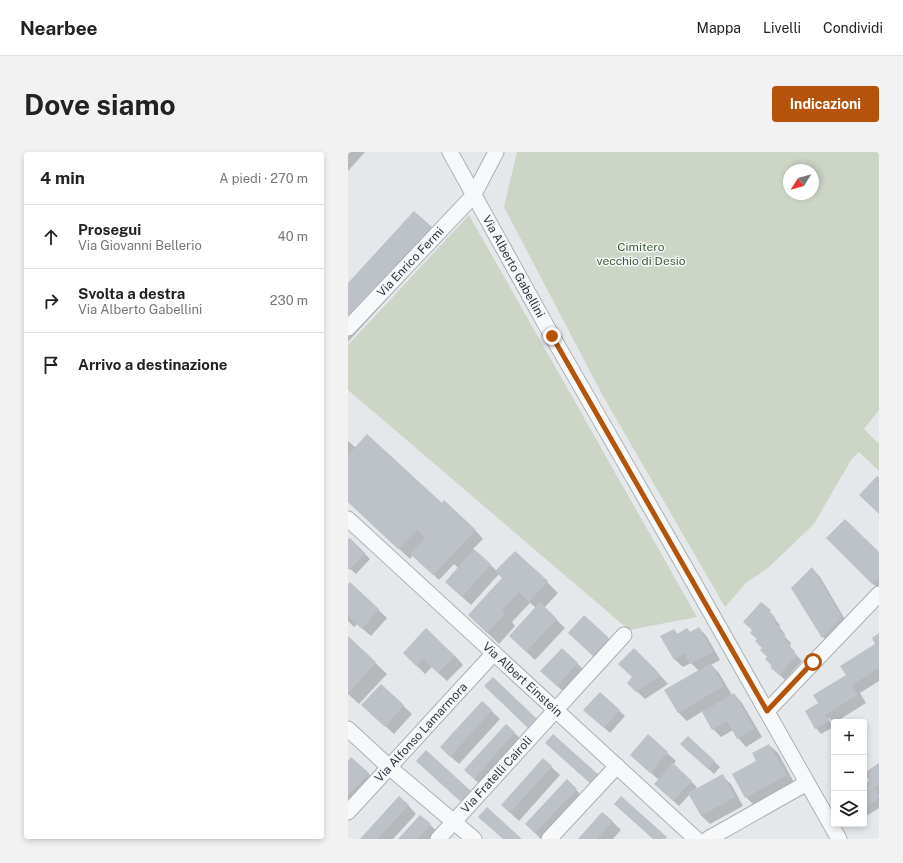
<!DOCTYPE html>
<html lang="it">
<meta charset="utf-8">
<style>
:root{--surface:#fff;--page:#f2f2f2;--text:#222;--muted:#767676;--line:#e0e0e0;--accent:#b45309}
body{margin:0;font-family:"Public Sans",sans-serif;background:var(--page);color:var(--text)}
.controls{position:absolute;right:12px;bottom:12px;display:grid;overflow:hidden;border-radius:4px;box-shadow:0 2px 6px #0003}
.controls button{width:36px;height:36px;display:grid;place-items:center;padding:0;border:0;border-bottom:1px solid var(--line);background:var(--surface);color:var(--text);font:20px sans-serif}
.compass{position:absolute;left:435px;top:12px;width:36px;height:36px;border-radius:50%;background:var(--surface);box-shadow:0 2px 6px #0003;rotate:233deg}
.stop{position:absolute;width:12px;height:12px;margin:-9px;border:3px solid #b45309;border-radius:50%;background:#fff}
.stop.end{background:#b45309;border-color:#fff;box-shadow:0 1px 4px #0008}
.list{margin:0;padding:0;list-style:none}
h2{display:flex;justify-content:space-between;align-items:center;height:52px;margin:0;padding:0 16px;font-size:17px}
h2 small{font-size:13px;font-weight:400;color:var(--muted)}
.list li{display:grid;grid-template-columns:26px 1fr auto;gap:12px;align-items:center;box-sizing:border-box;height:64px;padding:0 16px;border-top:1px solid var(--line)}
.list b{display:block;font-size:15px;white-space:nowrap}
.list p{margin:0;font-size:13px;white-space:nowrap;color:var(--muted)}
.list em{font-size:13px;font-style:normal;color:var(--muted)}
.icon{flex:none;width:22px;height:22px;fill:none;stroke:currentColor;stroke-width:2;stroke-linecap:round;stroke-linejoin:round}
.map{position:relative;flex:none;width:531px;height:687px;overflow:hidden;border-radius:4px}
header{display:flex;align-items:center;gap:24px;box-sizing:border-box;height:56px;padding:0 20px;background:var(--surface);border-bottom:1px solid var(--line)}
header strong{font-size:19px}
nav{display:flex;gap:22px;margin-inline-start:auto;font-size:14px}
.intro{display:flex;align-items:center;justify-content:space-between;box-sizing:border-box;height:96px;padding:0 24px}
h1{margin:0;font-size:28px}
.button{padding:10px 18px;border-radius:4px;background:var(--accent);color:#fff;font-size:14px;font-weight:700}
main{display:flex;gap:24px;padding:0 24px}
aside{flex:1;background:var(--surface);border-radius:4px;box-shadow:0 2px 6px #0003}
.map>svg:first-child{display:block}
.green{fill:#ccd5c6;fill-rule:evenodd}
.shadow{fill:#0003}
.building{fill:#bcc2c8}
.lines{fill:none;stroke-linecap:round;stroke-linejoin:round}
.minor-casing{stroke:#a9b0b5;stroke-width:17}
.minor{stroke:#f7f8fa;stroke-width:15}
.route{stroke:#b45309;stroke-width:5}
.labels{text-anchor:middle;stroke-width:3;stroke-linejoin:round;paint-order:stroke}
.park-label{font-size:12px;fill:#465e3b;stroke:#f4f7f8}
.street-label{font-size:12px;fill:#2d3843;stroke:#f4f7f8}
</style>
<header>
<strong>Nearbee</strong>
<nav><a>Mappa</a><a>Livelli</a><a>Condividi</a></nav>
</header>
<div class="intro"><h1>Dove siamo</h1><a class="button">Indicazioni</a></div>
<main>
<aside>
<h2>4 min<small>A piedi · 270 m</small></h2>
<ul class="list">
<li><svg class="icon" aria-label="ahead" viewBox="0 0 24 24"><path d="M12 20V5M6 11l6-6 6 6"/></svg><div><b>Prosegui</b><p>Via Giovanni Bellerio</p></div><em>40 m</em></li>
<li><svg class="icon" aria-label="right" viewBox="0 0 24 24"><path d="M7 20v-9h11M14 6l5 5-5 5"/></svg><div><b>Svolta a destra</b><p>Via Alberto Gabellini</p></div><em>230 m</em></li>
<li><svg class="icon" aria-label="arrive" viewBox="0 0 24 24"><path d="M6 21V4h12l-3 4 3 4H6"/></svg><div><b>Arrivo a destinazione</b></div></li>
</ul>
</aside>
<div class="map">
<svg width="531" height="687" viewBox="0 0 531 687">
<rect width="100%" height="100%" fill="#e4e8eb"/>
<!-- green -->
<g class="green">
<path d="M 169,0 L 531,0 L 531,258 L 516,277 L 531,292 L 531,319 L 511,300 L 503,308 L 466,372 L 420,416 L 398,431 L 377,455 L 255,244 L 156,55 ZM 441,18 L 465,18 L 465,42 L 441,42 Z"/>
<path d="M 121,63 L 349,465 L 281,478 L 0,238 L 0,193 Z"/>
</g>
<!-- shadow -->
<g class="shadow">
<path d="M 0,0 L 17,0 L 0,19 Z"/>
<path d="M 66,60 L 94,87 L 0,190 L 0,133 Z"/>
<path d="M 0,289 L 8,296 L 94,353 L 127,378 L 135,387 L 125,397 L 149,419 L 199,430 L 210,441 L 196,456 L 217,476 L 187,508 L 170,492 L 188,456 L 182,451 L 164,470 L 167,474 L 151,492 L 132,474 L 155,426 L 151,422 L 123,453 L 98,430 L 110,416 L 106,412 L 91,428 L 65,403 L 62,407 L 0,350 Z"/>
<path d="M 480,386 L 531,402 L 531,436 L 530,437 Z"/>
<path d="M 2,387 L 22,407 L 8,422 L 0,415 L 0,389 Z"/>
<path d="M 464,416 L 472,425 L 501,474 L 483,493 L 475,485 Z"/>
<path d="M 2,431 L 39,466 L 23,484 L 9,472 L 6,475 L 0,469 L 0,433 Z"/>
<path d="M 413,451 L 427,465 L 426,466 L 432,473 L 431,475 L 437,482 L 436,484 L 443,491 L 441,493 L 447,500 L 446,501 L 454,509 L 437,528 L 424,515 L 425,514 L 410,487 Z"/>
<path d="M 236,465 L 269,495 L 254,512 L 230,489 Z"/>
<path d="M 351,476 L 359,485 L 372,508 L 363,513 L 371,521 L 384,543 L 386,542 L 394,551 L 414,585 L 398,595 L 390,586 L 385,578 L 373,585 L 365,577 L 355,559 L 339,569 L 330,560 L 351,519 L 343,511 L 335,515 L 326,507 L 325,478 L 330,482 L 343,481 Z"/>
<path d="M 531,483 L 531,529 L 512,541 L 518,551 L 486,571 L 480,565 L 485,575 L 473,582 L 468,576 L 471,552 L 529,492 Z"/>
<path d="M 0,485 L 39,522 L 11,552 L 0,542 Z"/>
<path d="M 214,497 L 235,517 L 215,539 L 199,525 Z"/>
<path d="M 56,501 L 107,504 L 115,513 L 99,529 L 84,515 L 77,522 Z"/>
<path d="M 305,515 L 320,532 L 297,547 L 280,531 Z"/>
<path d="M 33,533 L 64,562 L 46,582 L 23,561 Z"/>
<path d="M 252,541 L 277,564 L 262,581 L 242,563 Z"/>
<path d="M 134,550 L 152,567 L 111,612 L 102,604 Z"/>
<path d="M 158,573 L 175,589 L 134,634 L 126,627 Z"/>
<path d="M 300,584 L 328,609 L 325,613 L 349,635 L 345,639 L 374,624 L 383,632 L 395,654 L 362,672 L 353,663 L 342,642 L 331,654 L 313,637 L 311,628 L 292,611 Z"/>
<path d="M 340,585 L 372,615 L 366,622 L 339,598 Z"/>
<path d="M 421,593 L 430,601 L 447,632 L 407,654 L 398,645 L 385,622 L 409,609 Z"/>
<path d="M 195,607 L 212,623 L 171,669 L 154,653 Z"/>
<path d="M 0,610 L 20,621 L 28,630 L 0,654 Z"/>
<path d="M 531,612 L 531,656 L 520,663 L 516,658 L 516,633 L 523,628 Z"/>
<path d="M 219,629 L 236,646 L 198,687 L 193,687 L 178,672 Z"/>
<path d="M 60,653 L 68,662 L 45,687 L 13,687 Z"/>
<path d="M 255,661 L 273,678 L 265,687 L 232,687 Z"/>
<path d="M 72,664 L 91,681 L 85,687 L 52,687 Z"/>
</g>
<!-- building -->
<g class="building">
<path d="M 66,59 L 84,75 L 0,167 L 0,131 Z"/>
<path d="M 19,282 L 94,351 L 96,348 L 128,378 L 85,423 L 62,402 L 77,386 L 69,378 L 50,397 L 0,350 L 0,303 Z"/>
<path d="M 529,324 L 531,325 L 531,362 L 511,343 Z"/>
<path d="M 497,367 L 531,400 L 531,426 L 524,432 L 478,386 Z"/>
<path d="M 2,386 L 17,401 L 1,418 L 0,416 L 0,387 Z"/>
<path d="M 126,397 L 143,412 L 114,445 L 97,430 Z"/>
<path d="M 167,399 L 200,429 L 181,450 L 171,440 L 153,459 L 157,462 L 139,481 L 120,463 L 154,426 L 147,419 Z"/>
<path d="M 464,415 L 494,465 L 474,486 L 443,436 Z"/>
<path d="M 2,430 L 31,457 L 14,477 L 0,464 L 0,432 Z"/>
<path d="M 192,450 L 209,467 L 178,500 L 161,484 Z"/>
<path d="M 413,450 L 423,458 L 421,460 L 428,467 L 426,469 L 433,476 L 431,478 L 438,485 L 436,487 L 443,493 L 441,495 L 449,503 L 431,523 L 422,515 L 424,514 L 417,507 L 419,505 L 412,498 L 414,496 L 407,489 L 409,487 L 402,481 L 404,478 L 395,470 Z"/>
<path d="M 236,463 L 261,486 L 245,504 L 220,481 Z"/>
<path d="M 351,475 L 365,500 L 342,512 L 336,501 L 326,508 L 312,484 L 326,477 L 329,482 L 339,476 L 342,480 Z"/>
<path d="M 78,476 L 107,504 L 90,521 L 75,507 L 68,514 L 55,501 Z"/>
<path d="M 531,481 L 531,516 L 504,533 L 510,543 L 477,563 L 481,569 L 467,577 L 457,559 L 470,551 L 465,543 L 498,523 L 492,514 L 527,492 L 524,486 Z"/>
<path d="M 0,484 L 28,510 L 0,542 Z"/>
<path d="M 214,496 L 230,511 L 209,534 L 192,519 Z"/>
<path d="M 286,496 L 305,515 L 312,524 L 288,540 L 279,531 L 284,525 L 270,512 Z"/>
<path d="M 363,511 L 376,534 L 330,561 L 316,538 Z"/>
<path d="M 145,525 L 190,568 L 181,577 L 136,534 Z"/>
<path d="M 33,532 L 56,553 L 37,575 L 13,553 Z"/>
<path d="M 252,540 L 272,558 L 256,576 L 235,558 Z"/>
<path d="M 386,541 L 407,577 L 389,587 L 379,569 L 364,578 L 354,560 Z"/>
<path d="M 134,549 L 144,558 L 102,605 L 92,595 Z"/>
<path d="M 158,572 L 167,580 L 126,627 L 116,618 Z"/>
<path d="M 205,582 L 252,624 L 244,633 L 197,591 Z"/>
<path d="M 300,582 L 320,600 L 302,621 L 282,603 Z"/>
<path d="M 340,584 L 367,609 L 360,617 L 332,592 Z"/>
<path d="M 421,592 L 439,623 L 397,646 L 384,622 L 408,609 L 404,601 Z"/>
<path d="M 78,598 L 123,639 L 113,650 L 68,609 Z"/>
<path d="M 3,605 L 21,621 L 0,643 L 0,609 Z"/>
<path d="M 195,606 L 204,614 L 162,661 L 153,653 Z"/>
<path d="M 325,611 L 344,629 L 325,649 L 306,632 Z"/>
<path d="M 531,611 L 531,633 L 526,636 L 531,643 L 531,646 L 516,657 L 516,632 L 521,628 L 516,621 Z"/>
<path d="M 375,622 L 387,645 L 353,664 L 340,641 Z"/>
<path d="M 219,627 L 229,637 L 187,681 L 177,672 Z"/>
<path d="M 51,644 L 61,653 L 29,687 L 12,687 Z"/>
<path d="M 273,644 L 319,685 L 318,687 L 305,687 L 266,652 Z"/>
<path d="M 139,655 L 174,687 L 155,687 L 130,665 Z"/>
<path d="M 254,660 L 265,669 L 249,687 L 230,687 Z"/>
<path d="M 72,663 L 83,672 L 70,687 L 50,687 Z"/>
</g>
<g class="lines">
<defs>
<g id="minor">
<path id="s1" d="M 102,0 L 204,184 L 342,424 L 491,687"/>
<path id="s2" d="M 0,176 L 125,44 L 148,0"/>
<path id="s3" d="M 0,367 L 348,687"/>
<path d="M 419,559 L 531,442"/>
<path d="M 0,577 L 41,615 L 126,687"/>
<path id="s4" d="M 0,660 L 146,501"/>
<path id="s5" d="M 90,687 L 276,483"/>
<path d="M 201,687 L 269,614"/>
<path d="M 360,687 L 459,631"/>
</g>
</defs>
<!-- minor casing -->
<use href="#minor" class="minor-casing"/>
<!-- minor -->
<use href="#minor" class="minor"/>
</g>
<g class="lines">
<!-- route -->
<path class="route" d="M 204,184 L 419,559 L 465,510"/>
</g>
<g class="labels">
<!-- park labels -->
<g class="park-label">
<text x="293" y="99">Cimitero<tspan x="293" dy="14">vecchio di Desio</tspan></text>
</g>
<!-- street labels -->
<g class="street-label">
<text dy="4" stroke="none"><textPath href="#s2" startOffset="91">Via Enrico Fermi</textPath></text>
<text dy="4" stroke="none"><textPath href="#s1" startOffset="131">Via Alberto Gabellini</textPath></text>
<text dy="4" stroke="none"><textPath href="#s3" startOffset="237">Via Albert Einstein</textPath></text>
<text dy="4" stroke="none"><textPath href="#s4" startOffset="108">Via Alfonso Lamarmora</textPath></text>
<text dy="4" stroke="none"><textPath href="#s5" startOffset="87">Via Fratelli Cairoli</textPath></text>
</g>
</g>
</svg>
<div class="controls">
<button>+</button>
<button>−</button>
<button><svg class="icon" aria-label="layers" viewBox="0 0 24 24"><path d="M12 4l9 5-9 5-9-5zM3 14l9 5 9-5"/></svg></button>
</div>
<svg class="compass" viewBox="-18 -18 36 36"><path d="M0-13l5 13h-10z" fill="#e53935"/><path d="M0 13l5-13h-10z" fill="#767676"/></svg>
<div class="stop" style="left:465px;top:510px"></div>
<div class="stop end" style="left:204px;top:184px"></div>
</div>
</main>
